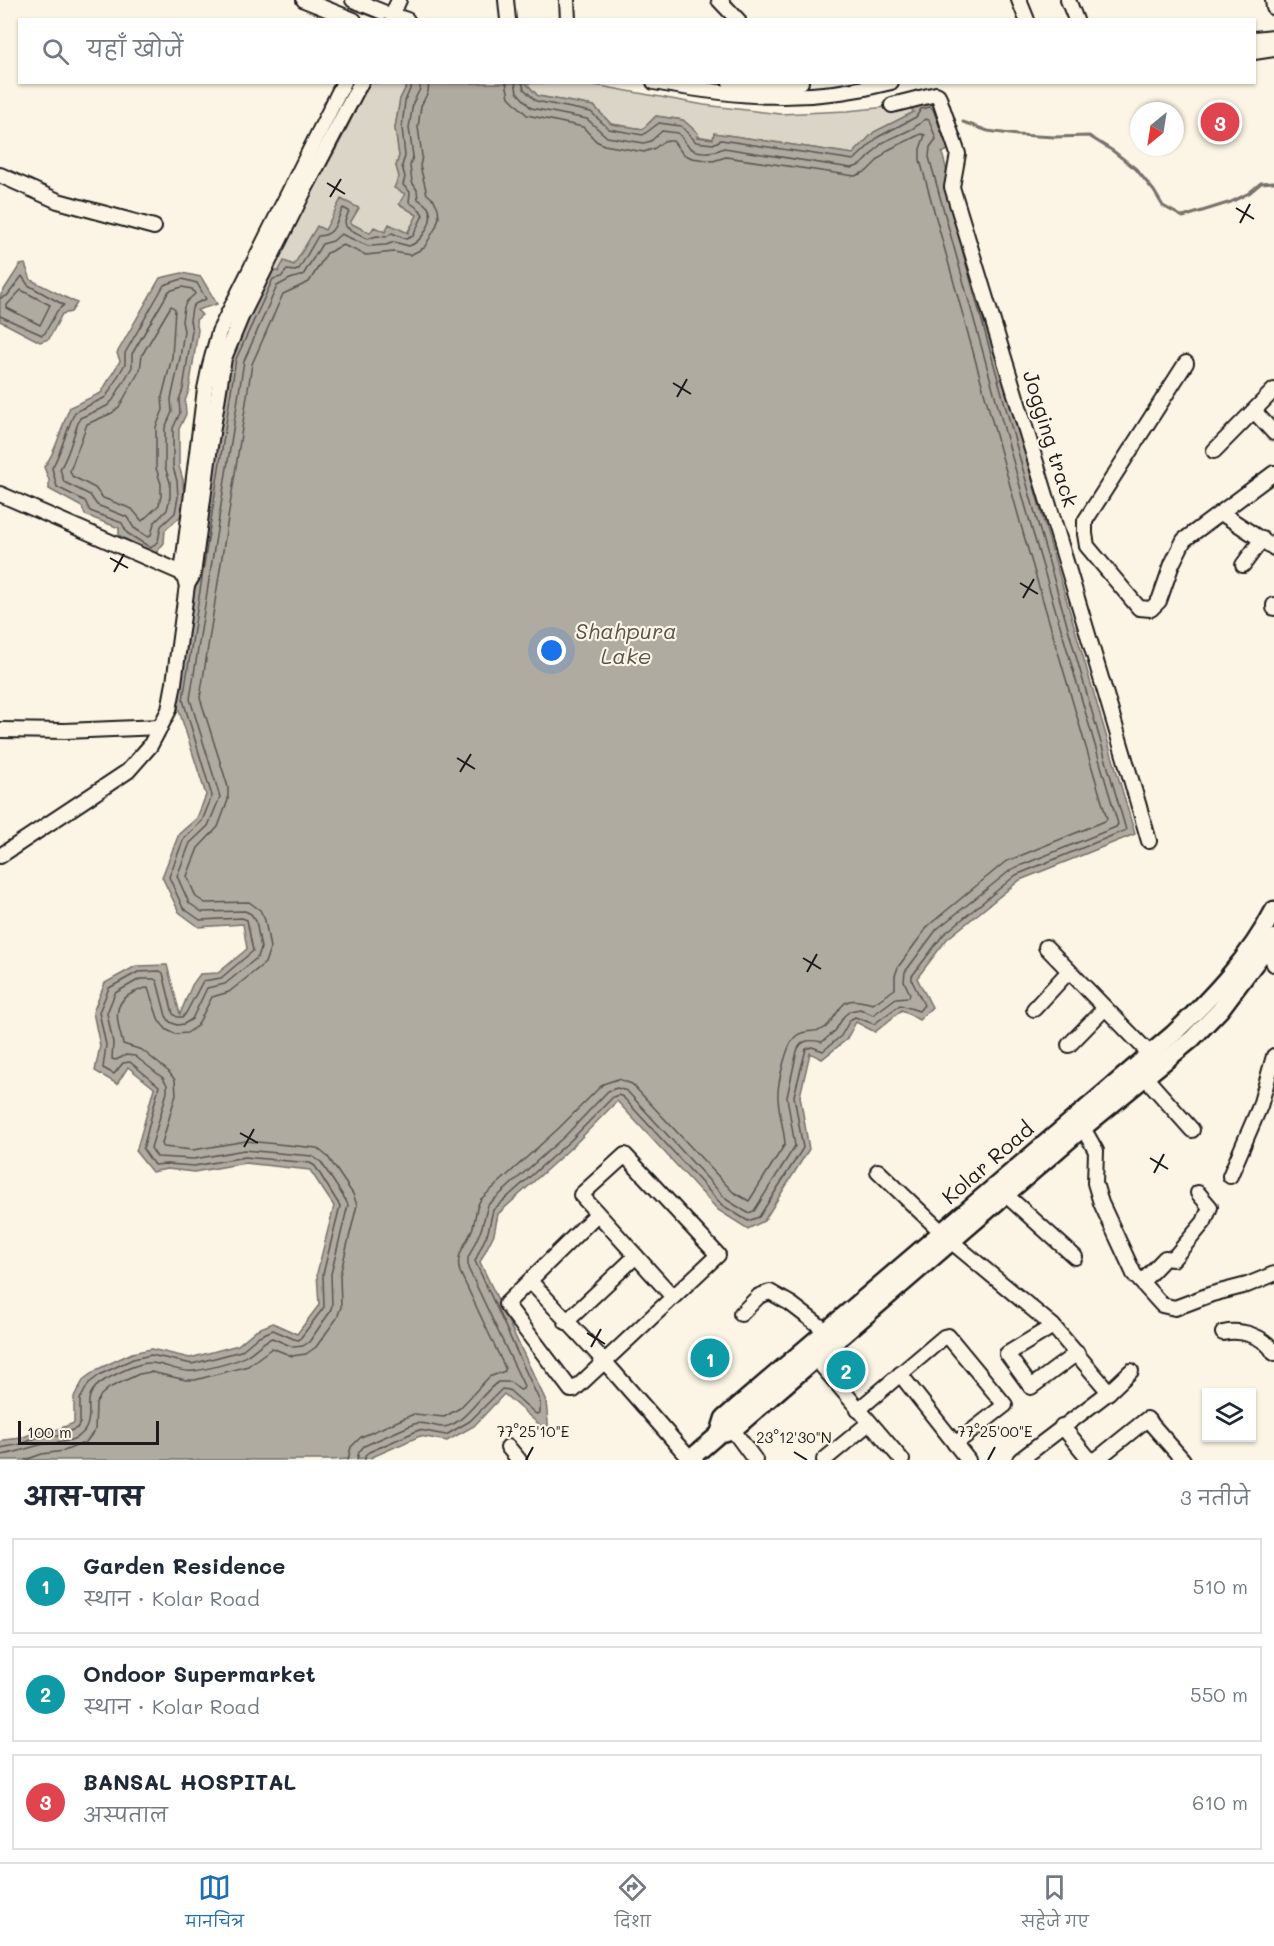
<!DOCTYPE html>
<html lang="hi">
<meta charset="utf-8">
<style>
:root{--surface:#fff;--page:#f2f2f3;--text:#1f2937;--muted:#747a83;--line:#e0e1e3;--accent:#1f6fb2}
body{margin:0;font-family:Mali,"Playpen Sans Deva",sans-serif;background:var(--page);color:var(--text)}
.controls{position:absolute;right:18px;bottom:18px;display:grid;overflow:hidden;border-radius:0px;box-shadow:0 2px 4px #0004}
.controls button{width:54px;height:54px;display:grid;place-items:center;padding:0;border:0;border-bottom:2px solid var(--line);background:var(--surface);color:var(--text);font:30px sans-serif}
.compass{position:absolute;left:1130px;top:102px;width:54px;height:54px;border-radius:50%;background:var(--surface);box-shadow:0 2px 4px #0004;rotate:210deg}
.scale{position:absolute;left:18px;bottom:15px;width:141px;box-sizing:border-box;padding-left:6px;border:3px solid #1c1c1c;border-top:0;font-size:16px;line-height:21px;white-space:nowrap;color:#1c1c1c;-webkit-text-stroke:4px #fcf5e5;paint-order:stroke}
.you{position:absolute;left:552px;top:651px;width:21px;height:21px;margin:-15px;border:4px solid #fff;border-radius:50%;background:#1a73e8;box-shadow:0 0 0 9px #1a73e833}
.badge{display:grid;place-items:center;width:39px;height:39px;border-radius:50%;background:var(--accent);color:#fff;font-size:20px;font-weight:700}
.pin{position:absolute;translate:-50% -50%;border:3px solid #fff;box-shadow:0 2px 6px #0006}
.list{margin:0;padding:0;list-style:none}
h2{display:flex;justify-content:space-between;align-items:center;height:78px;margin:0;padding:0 24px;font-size:26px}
h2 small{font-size:20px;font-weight:400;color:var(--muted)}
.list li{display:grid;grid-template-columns:39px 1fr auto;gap:18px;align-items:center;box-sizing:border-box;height:96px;margin:0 12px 12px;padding:0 12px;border:2px solid var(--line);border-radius:0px}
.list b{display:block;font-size:22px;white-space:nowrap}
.list p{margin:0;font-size:20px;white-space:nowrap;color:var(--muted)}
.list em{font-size:20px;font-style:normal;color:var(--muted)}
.icon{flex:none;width:33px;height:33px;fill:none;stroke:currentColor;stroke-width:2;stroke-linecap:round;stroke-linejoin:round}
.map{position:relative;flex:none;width:1274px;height:1460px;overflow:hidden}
.search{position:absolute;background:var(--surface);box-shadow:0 2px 4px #0004;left:18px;right:18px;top:18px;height:66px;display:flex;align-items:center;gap:15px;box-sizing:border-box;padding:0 21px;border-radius:0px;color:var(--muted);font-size:22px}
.sheet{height:402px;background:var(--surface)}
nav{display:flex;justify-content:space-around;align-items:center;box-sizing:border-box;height:84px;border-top:2px solid var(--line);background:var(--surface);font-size:16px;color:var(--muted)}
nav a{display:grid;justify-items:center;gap:3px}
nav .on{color:var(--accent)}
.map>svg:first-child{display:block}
.green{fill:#dbd5c8;stroke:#7c7872;stroke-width:1.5}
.water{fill:#b0aba1;stroke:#75726c;stroke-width:1.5}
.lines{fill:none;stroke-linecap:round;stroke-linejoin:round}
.shore{stroke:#575551;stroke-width:1.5}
.stream{stroke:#75726c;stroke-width:3}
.minor-casing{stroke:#1c1c1c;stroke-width:18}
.major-casing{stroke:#1c1c1c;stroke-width:21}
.minor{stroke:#fcf5e5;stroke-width:14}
.major{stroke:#fcf5e5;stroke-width:16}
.ticks{fill:none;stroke:#1c1c1c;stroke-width:2}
.labels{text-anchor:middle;stroke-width:4.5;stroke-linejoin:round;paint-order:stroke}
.street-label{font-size:21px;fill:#1c1c1c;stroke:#fcf5e5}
.water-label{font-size:22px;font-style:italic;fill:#575551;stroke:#fcf5e5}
.ticks-label{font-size:15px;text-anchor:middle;fill:#1c1c1c;stroke:#fcf5e5;stroke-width:4.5;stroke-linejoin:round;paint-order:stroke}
</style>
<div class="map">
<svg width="1274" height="1460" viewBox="0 0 1274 1460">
<rect width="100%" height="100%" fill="#fcf5e5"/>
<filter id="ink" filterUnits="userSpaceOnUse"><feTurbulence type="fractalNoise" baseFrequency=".0167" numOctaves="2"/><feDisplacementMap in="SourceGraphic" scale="12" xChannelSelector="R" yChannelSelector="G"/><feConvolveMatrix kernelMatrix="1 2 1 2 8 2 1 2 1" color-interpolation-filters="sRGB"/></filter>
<g filter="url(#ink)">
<!-- green -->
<g class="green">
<path d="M 369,83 L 408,83 L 400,99 L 395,128 L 399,156 L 396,166 L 405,194 L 400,204 L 418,215 L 407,233 L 371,234 L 350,223 L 358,208 L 325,231 L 317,227 L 294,266 L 278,272 L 271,268 L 343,136 Z"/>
<path d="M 526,83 L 584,83 L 704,105 L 780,114 L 847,111 L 908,105 L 914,112 L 874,132 L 853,154 L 714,133 L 714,139 L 697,136 L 683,120 L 656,116 L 643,129 L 611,124 L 594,106 L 538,96 Z"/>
</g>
<!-- water -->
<g class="water">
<path d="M 408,83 L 526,83 L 538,96 L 594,106 L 611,124 L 643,129 L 656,116 L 683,120 L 698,133 L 697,137 L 713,139 L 714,133 L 853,154 L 874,132 L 914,112 L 908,105 L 936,100 L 954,147 L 942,153 L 1044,523 L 1135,834 L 1020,880 L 947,939 L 917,978 L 932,1007 L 919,1020 L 902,1010 L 875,1032 L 856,1022 L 846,1040 L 822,1059 L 810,1053 L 800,1096 L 809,1149 L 764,1221 L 748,1229 L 718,1210 L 617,1101 L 575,1144 L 498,1214 L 494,1234 L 480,1262 L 546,1401 L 549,1433 L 504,1394 L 474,1426 L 447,1441 L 420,1436 L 370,1458 L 330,1460 L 0,1460 L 0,1443 L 4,1440 L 21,1438 L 36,1432 L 56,1430 L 74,1423 L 74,1397 L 84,1379 L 98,1369 L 132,1353 L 151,1349 L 190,1358 L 238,1345 L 256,1330 L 273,1323 L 297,1334 L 319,1305 L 317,1273 L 334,1206 L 310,1170 L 245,1163 L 194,1172 L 167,1169 L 152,1172 L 136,1152 L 154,1088 L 128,1067 L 117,1084 L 95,1071 L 100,1046 L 93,1012 L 105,983 L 136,966 L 167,965 L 180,1014 L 192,985 L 200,974 L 218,973 L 247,949 L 243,924 L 199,927 L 179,912 L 162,877 L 179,834 L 197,818 L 206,795 L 176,701 L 231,357 L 271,268 L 278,272 L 284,261 L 294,265 L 317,226 L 325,230 L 341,199 L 359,208 L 350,223 L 370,233 L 374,227 L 385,232 L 389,224 L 408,233 L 417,215 L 399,204 L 405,194 L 394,188 L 399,177 L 396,166 L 399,156 L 395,128 L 400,99 Z"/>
<path d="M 25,264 L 31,280 L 77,303 L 71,312 L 62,314 L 49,339 L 40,342 L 0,321 L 0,296 L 20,265 Z"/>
<path d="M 182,273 L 201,277 L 217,304 L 197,310 L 202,315 L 196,320 L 198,330 L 189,390 L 185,401 L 186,414 L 179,429 L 179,466 L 183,480 L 184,498 L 180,517 L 165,530 L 164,543 L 153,557 L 119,535 L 119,528 L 85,515 L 82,507 L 49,489 L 49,480 L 44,467 C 57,450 61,427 70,407 L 101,393 L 120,361 L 117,353 L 160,278 Z"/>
</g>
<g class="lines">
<!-- shore -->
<g class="shore">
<path d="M 522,82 L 524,89 L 536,101 L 591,112 L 609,129 L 643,135 L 659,123 L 681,126 L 696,142 L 713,144 L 721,140 L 854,160 L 878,137 L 916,117 L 921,109 L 930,107 L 933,109 L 944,139"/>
<path d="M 182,279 L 197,283 L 206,299 L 195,304 L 192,308 L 190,320 L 192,331 L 183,389 L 179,400 L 180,413 L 173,428 L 173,467 L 177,481 L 178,497 L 175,513 L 161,526 L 158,541 L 151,548 L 127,533 L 122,523 L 90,511 L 85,501 L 57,487 L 52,468 C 62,451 66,430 75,412 L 106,397 L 125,364 L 125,353 L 164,285 Z"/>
<path d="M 182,287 L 192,289 L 195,294 L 187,301 L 184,307 L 182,321 L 184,331 L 180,358 L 171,399 L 172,412 L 165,428 L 165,467 L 170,482 L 170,497 L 167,510 L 154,523 L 151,535 L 148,537 L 134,528 L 127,517 L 97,505 L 90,495 L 64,482 L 60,469 C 70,454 73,434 80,418 L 107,406 L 113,400 L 132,367 L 132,354 L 169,291 Z"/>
<path d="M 21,290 L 50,305 L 40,325 L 7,308 L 7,305 Z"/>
<path d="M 0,298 L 7,296 L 22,276 L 28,285 L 64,305 L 57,311 L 45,333 L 42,335 L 0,316"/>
<path d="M 171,306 L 175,309 L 172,357 L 162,397 L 163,410 L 156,427 L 156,468 L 161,484 L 161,496 L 159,505 L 142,521 L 132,509 L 103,498 L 95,488 L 72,476 L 70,471 L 87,424 L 112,413 L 119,407 L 140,370 L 142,355 Z"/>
<path d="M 0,1448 L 22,1444 L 38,1437 L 58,1436 L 77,1428 L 80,1423 L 80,1399 L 89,1383 L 101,1374 L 133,1359 L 151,1355 L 192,1364 L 241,1351 L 259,1336 L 273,1330 L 294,1339 L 299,1340 L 324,1307 L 323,1274 L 340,1206 L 315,1166 L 310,1163 L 245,1157 L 194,1166 L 167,1164 L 154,1165 L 143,1149 L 159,1086 L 130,1062 L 123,1063 L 114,1074 L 103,1068 L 106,1045 L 99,1012 L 109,988 L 138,972 L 160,971 L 163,973 L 173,1014 L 177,1017 L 183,1017 L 186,1013 L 203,981 L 221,978 L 253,951 L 247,920 L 242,918 L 200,920 L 183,908 L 169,877 L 184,838 L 202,821 L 212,796 L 183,700 L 236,359 L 273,279 L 281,277 L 287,270 L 295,271 L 299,269 L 318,236 C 336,235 335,223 343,208 L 349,211 L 345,221 L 346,227 L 367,239 L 377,236 L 386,237 L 392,233 L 406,239 L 413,236 L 423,215 L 420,210 L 409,202 L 410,192 L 403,185 L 405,177 L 402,166 L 405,156 L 402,127 L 405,101 L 413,82"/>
<path d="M 0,1455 C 14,1454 26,1448 40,1445 C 53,1442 79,1444 86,1428 C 95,1410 78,1396 105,1380 C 118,1373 138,1362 152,1363 C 166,1364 179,1373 193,1371 C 203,1370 238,1362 246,1356 C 256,1350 262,1342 272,1338 L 293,1347 L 303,1346 L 309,1342 L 330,1312 L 332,1305 L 331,1274 L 348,1205 L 345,1199 L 321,1162 L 312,1156 L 244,1150 L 194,1159 L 157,1157 L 151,1148 L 167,1092 L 167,1085 L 163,1078 L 135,1056 L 126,1055 L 116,1060 L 112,1059 L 113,1043 L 107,1013 L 115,993 L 140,979 L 154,979 L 157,981 L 166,1016 L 170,1022 L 177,1025 L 184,1024 L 192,1019 L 207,988 L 225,984 L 258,957 L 261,948 L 256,921 L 251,914 L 245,911 L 202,912 L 189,903 L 177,876 L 190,843 L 208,826 L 220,797 L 190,699 L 244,361 L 277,286 L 290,279 L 303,275 L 322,244 L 333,241 L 341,234 L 368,246 L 386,245 L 394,242 L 409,246 C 420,243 435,222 429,209 C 427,205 422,202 418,199 L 417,190 L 412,182 L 410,166 L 413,156 L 409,128 L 413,103 L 420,89 L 420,82"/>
<path d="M 25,1460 L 42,1454 L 64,1451 L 86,1442 L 95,1430 L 96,1404 L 101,1395 L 109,1388 L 139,1374 L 151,1372 L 186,1380 L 195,1380 L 248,1366 L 272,1348 L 292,1356 L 306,1354 L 316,1347 L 337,1318 L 341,1307 L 340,1275 L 357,1205 L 353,1194 L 328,1157 L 317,1148 L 246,1141 L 193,1150 L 163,1147 L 162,1143 L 176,1094 L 175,1080 L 168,1071 L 142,1050 L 123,1044 C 119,1027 110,1006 129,995 C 136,992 141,988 148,988 L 159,1021 L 167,1030 L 175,1034 L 187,1033 L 197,1026 L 212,997 L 229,992 L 265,963 L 270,948 L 265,920 L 260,910 L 249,902 L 205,903 L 196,897 L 187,876 L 198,848 L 218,827 L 228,800 L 228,787 L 200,698 L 252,364 L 283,294 L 309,282 L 327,253 L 343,245 L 366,255 L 394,252 L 410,255 L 424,248 L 436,227 L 439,217 L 438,208 L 434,200 L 427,194 L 420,166 L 422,156 L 418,127 L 421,106 L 428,92 L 429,82"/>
<path d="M 348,1460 L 351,1447 L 361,1437 L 414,1414 L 444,1417 L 460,1408 L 489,1377 L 505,1371 L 505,1368 L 460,1272 C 454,1254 468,1243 473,1227 C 476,1217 475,1208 481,1199 L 559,1128 L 603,1084 L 618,1079 L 632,1084 L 733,1192 L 749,1201 L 785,1144 C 784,1129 779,1114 778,1098 C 777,1086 786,1044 796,1036 C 807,1027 820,1036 829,1024 C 845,1003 842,995 873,1004 L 895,989 L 895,976 L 898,967 L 929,925 L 1005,862 L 1105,821 L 1107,819 L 1022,529 L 920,160 L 920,149 L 925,135 L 921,134 L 888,150 L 867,171 L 855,176 L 726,157 L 713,161 L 692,158 L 683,154 L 673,141 L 664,141 L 655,148 L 644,152 L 604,145 L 596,141 L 583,127 L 527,115 L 509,97 L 506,82"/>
<path d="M 357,1460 L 359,1452 L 364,1446 L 414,1424 C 425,1421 433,1427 443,1427 C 464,1426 482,1392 498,1382 L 510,1382 L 520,1390 L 523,1389 L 524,1386 L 468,1268 L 468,1258 L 481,1230 L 488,1205 L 566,1135 L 608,1091 L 617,1088 L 627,1091 L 727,1200 L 748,1213 L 754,1211 L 795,1146 L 787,1097 L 797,1051 C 802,1038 811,1040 822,1042 L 835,1031 L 844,1016 L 850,1011 L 860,1009 L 873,1015 L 896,998 L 909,997 L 910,994 L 904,981 L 905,972 L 937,929 L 1012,869 L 1116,827 L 1118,824 L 1031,526 L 929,157 L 930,147 L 936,139 L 929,120 L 925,119 C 914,131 898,134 884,142 C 872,150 867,166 851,168 L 724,148 C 714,153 695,155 687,145 C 683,140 682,137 678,133 L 662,131 L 651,141 L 644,143 L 607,137 L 587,119 L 531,108 L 517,92 L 515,82"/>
<path d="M 365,1460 L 365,1455 L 369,1452 L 419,1430 L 446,1435 L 470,1421 L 502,1389 L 509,1390 L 536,1414 L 540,1413 L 540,1402 L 475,1261 L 488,1232 L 493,1210 L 571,1140 L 613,1097 L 618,1095 L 623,1097 L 722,1205 L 748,1221 L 759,1217 L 803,1148 L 794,1096 L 806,1049 L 812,1047 L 823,1051 L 841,1036 L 850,1020 L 855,1017 L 874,1024 L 900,1005 L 919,1011 L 924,1005 L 912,981 L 912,976 L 943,935 L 1016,875 L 1126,830 L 1038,524 L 962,249"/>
</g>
<!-- stream -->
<path class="stream" d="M 963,122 L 988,131 L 1017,135 L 1055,137 L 1089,136 L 1113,151 L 1136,169 L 1154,191 L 1163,206 L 1183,217 L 1231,202 L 1249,193 L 1261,183 L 1274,182"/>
<defs>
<g id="minor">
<path d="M 304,0 L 354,20"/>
<path d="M 353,0 L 383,12"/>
<path d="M 399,0 L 392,15 L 407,20"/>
<path d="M 506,0 L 508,20"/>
<path d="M 567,0 L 568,20"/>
<path d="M 719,0 L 738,20"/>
<path d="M 1019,0 L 1027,20"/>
<path d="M 1068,0 L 1076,20"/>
<path d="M 1273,0 L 1274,8"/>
<path d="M 1254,39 L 1274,37"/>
<path d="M 1254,52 L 1274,49"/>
<path d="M 654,82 C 737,97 808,104 891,82"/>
<path d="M 730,82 L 761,87 L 801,82"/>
<path d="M 892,105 L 936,94 L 938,95 L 958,154 L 952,187 C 1018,405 1086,623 1149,841"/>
<path d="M 0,175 L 58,201 L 154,227"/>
<path d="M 1186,363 L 1085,521 L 1085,534 L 1087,546 L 1139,608 L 1151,609 L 1159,601 L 1172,564 L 1184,540 L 1274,473"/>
<path d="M 1254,411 L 1274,433"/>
<path d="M 1214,451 L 1274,390"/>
<path d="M 0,494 L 182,573 L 188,574"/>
<path d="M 1221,513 L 1274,548"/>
<path d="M 1243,565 L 1262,539"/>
<path d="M 187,585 L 182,573 L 205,389 L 210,365 L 219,332 L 344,82"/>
<path d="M 1274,605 L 1274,608"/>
<path d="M 0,730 L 65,731 L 160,727"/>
<path d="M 0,856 L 128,771 L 150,746 L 169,710 L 174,683 L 187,585 L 193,575 L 210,446 L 224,358 L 241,317 L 305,189 L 361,82"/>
<path d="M 1046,947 L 1150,1054"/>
<path d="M 1269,947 L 1274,964"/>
<path d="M 1034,1009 L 1069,971"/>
<path d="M 1069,1045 L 1105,1008"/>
<path d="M 1145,1077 L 1192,1130"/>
<path d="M 1077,1123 L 1083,1128 L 1096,1151 L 1095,1183 L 1101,1203 L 1134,1274 L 1162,1305 L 1175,1308 L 1212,1294 L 1247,1285 L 1274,1274"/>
<path d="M 878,1171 L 952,1242 L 1053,1326 L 1109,1392"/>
<path d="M 1230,1176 L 1260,1106 L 1274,1056"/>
<path d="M 1006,1195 L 1075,1257"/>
<path d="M 597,1214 L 506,1304 L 571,1390 L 574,1390 L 718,1255 L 625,1155 L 581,1195 L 673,1297"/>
<path d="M 530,1281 L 605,1362 L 690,1459"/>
<path d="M 1142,1282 L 1165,1258 L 1173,1259 L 1204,1222 L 1210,1207 L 1198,1193"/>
<path d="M 741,1314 L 759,1296 L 770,1292 L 791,1304 L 825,1330"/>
<path d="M 566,1322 L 636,1256"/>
<path d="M 1053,1326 L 1007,1354 L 1031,1387 L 1077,1353"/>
<path d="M 1223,1333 C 1241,1329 1265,1336 1274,1353"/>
<path d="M 810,1352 L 902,1460"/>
<path d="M 900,1374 L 968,1460"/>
<path d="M 858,1410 L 944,1337 L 948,1336 L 1005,1405 L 955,1444"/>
<path d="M 727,1422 L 755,1460"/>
<path d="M 1062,1426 L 1090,1460"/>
<path d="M 508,1447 L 519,1460"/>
<path d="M 824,1460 L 869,1423"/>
<path d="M 1020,1460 L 1109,1392 L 1131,1371"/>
<path d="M 1096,1460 L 1147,1419 L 1183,1460"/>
</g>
<g id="major">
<path d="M 719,1434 L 724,1418 L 1173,1034 C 1212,997 1249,958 1274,910"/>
<path d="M 689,1460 L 719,1434 L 733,1430 L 1083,1128 L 1192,1039 L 1220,1010 L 1274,938"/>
</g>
</defs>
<!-- minor casing -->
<use href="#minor" class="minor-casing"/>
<!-- major casing -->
<use href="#major" class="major-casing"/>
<!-- minor -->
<use href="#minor" class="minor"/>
<!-- major -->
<use href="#major" class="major"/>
</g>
</g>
<!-- ticks -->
<path class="ticks" d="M 327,183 L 345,194M 330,197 L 341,179M 1236,208 L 1254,219M 1240,223 L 1250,204M 673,383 L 691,394M 677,397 L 687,379M 110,558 L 128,568M 114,572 L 124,554M 1020,583 L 1038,594M 1023,598 L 1034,579M 457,758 L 475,769M 460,772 L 471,754M 803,958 L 821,969M 807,972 L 817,954M 240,1133 L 258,1143M 244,1147 L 254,1129M 1150,1158 L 1168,1169M 1154,1173 L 1164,1154M 587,1333 L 605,1344M 591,1347 L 601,1329M 794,1452 L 807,1460M 526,1460 L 533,1447M 988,1460 L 995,1447"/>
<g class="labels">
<!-- street labels -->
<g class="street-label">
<text transform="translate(1050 439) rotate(73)" y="7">Jogging track</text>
<text transform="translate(988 1163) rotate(-41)" y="7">Kolar Road</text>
</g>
<!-- water labels -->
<g class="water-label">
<text x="626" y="639">Shahpura<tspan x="626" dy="25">Lake</tspan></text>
</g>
</g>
<g class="ticks-label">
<text x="533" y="1437">77°25'10"E</text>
<text x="995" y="1437">77°25'00"E</text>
<text x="794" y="1443">23°12'30"N</text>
</g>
</svg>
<div class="controls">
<button><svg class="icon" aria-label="layers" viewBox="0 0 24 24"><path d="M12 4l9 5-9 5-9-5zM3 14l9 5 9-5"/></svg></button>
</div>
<svg class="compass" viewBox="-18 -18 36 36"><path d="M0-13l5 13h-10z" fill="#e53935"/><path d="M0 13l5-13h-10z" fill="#747a83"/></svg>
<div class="scale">100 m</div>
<div class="you"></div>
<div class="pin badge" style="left:710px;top:1358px;background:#0f9aa8">1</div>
<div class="pin badge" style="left:846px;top:1370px;background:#0f9aa8">2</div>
<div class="pin badge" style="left:1220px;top:122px;background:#e0444e">3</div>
<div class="search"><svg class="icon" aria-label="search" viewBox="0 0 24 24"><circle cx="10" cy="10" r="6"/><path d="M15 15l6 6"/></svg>यहाँ खोजें</div>
</div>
<section class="sheet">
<h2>आस-पास<small>3 नतीजे</small></h2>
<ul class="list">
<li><span class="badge" style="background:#0f9aa8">1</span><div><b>Garden Residence</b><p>स्थान · Kolar Road</p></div><em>510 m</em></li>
<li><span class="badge" style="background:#0f9aa8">2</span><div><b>Ondoor Supermarket</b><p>स्थान · Kolar Road</p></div><em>550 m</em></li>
<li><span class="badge" style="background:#e0444e">3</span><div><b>BANSAL HOSPITAL</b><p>अस्पताल</p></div><em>610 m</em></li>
</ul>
</section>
<nav>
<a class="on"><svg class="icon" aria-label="map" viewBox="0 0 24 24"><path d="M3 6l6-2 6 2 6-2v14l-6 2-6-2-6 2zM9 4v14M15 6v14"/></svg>मानचित्र</a>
<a><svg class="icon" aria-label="directions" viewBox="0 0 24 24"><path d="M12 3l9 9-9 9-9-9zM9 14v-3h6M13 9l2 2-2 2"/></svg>दिशा</a>
<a><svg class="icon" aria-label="saved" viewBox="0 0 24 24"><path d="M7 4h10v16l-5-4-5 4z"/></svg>सहेजे गए</a>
</nav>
